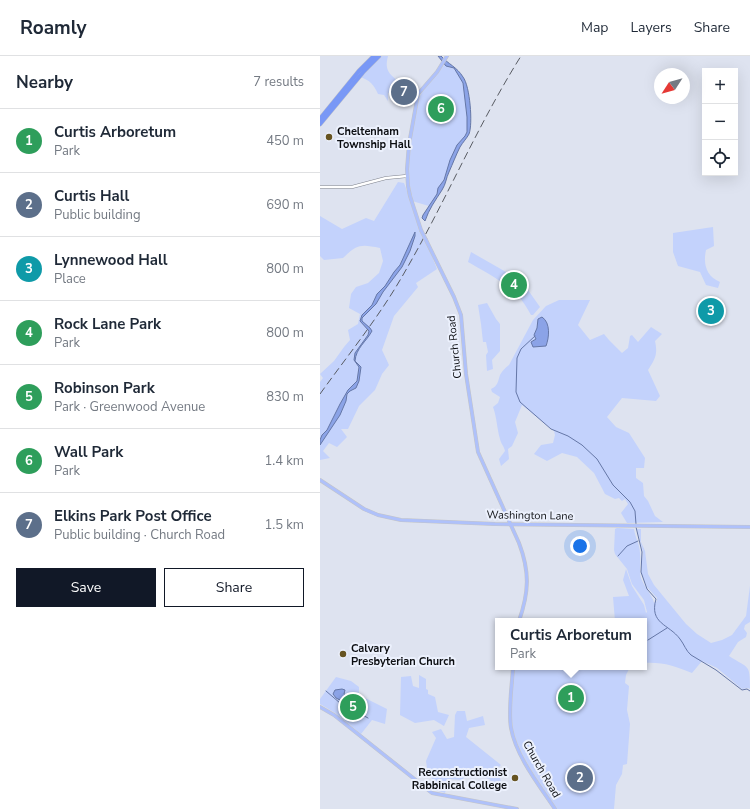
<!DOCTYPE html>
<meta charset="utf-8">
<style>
:root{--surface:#fff;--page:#f6f6f7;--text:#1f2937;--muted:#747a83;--line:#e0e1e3;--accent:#111827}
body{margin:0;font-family:"Nunito Sans",sans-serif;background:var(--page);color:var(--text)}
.controls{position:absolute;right:12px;top:12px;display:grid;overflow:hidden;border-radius:0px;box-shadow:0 4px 16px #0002}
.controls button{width:36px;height:36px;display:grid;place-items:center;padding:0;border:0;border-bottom:1px solid var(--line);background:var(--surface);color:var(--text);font:20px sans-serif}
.compass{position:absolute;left:334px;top:12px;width:36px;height:36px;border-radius:50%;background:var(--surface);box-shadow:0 4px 16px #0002;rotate:234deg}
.you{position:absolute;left:260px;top:490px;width:14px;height:14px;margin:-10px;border:3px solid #fff;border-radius:50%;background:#1a73e8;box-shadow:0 0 0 6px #1a73e833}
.badge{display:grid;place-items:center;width:26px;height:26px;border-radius:50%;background:var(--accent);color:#fff;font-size:13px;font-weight:700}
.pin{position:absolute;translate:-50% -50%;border:2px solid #fff;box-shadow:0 1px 4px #0006}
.popup{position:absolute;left:175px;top:562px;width:152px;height:52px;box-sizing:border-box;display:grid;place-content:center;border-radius:0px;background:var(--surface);filter:drop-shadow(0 1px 3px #0005);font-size:13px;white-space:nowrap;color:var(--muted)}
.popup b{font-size:15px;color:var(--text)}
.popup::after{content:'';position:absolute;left:50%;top:100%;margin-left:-8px;border:8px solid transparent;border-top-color:var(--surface)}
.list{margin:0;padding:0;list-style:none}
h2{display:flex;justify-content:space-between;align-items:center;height:52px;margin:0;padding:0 16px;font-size:17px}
h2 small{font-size:13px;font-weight:400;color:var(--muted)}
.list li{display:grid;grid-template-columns:26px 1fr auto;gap:12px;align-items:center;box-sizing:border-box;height:64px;padding:0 16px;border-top:1px solid var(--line)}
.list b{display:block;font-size:15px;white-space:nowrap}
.list p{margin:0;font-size:13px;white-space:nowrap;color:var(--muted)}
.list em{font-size:13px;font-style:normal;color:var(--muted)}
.actions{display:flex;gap:8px;padding:12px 16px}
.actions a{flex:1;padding:9px 0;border:1px solid var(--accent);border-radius:0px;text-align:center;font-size:14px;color:var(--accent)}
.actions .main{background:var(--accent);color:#fff}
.icon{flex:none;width:22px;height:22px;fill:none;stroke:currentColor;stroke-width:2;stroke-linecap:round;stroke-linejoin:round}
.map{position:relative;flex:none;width:430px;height:753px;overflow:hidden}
header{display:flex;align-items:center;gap:24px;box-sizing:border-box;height:56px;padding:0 20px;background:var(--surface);border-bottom:1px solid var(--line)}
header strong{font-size:19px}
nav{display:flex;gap:22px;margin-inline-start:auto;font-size:14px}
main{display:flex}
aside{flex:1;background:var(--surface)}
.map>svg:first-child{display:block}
.green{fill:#c3d2fc}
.water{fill:#8ba3e7;stroke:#6577a7}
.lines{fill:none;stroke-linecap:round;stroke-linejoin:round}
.stream{stroke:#6577a7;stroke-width:1}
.minor-casing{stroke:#7e828d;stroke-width:3.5}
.major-casing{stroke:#c5c5c6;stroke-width:4}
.highway-casing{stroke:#c5c5c6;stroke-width:5}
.minor{stroke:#fff;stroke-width:2.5}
.major{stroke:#afc1fa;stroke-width:3}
.highway{stroke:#7998f6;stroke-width:4}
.rail{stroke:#585b62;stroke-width:1;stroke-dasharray:8 4;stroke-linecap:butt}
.major-bridge-casing{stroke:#c5c5c6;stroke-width:4;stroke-linecap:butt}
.major-bridge{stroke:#afc1fa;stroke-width:3}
.poi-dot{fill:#665321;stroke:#ecf1fd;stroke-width:1.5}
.labels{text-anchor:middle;stroke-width:4;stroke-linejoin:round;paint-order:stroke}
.poi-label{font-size:11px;font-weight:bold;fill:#0d0f13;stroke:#ecf1fd;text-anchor:start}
.street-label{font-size:11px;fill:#0d0f13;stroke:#ecf1fd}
</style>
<header>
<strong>Roamly</strong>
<nav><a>Map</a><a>Layers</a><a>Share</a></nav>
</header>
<main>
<aside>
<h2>Nearby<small>7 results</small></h2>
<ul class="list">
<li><span class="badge" style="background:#2e9e5b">1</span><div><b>Curtis Arboretum</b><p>Park</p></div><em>450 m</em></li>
<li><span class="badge" style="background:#5c6f8a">2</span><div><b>Curtis Hall</b><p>Public building</p></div><em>690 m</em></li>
<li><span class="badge" style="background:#0f9aa8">3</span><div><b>Lynnewood Hall</b><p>Place</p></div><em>800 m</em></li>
<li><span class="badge" style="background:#2e9e5b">4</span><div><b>Rock Lane Park</b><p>Park</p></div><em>800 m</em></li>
<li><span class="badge" style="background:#2e9e5b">5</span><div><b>Robinson Park</b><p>Park · Greenwood Avenue</p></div><em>830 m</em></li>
<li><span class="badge" style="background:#2e9e5b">6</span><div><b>Wall Park</b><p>Park</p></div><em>1.4 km</em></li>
<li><span class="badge" style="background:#5c6f8a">7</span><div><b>Elkins Park Post Office</b><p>Public building · Church Road</p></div><em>1.5 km</em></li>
</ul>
<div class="actions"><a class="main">Save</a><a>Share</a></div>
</aside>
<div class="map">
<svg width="430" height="753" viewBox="0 0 430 753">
<rect width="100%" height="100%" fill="#dee3f0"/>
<!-- green -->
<g class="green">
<path d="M 62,0 L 68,0 C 64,15 70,18 80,27 L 74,35 L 68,37 L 68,45 L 64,39 L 58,38 C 54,29 50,24 40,21 Z"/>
<path d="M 125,8 L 128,11 L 134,12 L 143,27 L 144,30 L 147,61 L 147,76 L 115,143 L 109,150 L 92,145 L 88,116 L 91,83 L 99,42 L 102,36 Z"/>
<path d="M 78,126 L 84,127 L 117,213 L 96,227 L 98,231 L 74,260 L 62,294 L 69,309 L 62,318 L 55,334 L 39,350 L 28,373 L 21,373 L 27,381 L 17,391 L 9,387 L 3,395 L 10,402 L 0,404 L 0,326 L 3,322 L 0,318 L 14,305 L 24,291 L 30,284 L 28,274 L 38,268 L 40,258 L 29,252 L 31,238 L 36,231 L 48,227 L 59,217 L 63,205 L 60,192 C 41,188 37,188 23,202 L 4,204 L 0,200 L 0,160 L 22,173 L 46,162 L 54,165 Z"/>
<path d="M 393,171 L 394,190 L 386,194 C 383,208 386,220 400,226 L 398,232 L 386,229 L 380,216 L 358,210 L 353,196 L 353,177 Z"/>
<path d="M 151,196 L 193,220 L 203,227 L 220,251 L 213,259 L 211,259 C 207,252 203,245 198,240 C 188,228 162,214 148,206 Z"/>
<path d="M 239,244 L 270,244 L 258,269 L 270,284 L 284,278 L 289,284 L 302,297 L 308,292 L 310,280 L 312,279 L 318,286 L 331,271 L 342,278 L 335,285 C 338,299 335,303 328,314 L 340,340 L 336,345 L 302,342 L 287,361 L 296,371 L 309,377 L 325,402 L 324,412 L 316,412 L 316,422 L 323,427 L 324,440 L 328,445 L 335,460 L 343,466 L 307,467 L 301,457 L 308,448 L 305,443 L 302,445 L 299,442 L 295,443 L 285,438 L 274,417 L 257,401 L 242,397 L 227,405 L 214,398 L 221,389 L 233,387 L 235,379 L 234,375 L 202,349 L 195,366 L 198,377 L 192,390 L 188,393 L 189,403 L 181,410 L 179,403 L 185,395 C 184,390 181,388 180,383 C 177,373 177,362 173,351 L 178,347 L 180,341 L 172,336 L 171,333 C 178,330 178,325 180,319 C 182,315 185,312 189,309 L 213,264 L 226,250 Z"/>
<path d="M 167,247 L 176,263 L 180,268 L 180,295 L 172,304 L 173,313 L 167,315 L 166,299 L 168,296 L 166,286 L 163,286 L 161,268 L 158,249 Z"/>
<path d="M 297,472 L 314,473 C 315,481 320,489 320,497 C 321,506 319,514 321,522 C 324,531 333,540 334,547 L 337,545 L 337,542 L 327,531 L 321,516 L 323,496 L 317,473 L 321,473 L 321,486 L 325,495 L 328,518 L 334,529 L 366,568 L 377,578 L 391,587 L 402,584 L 412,579 L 426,560 L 430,530 L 430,566 L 425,569 L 424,573 L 427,577 L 426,581 L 418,586 L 409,600 C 429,613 430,607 430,633 L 428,632 L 422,633 L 397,612 L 382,605 L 372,617 C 354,610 344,606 324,607 L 324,565 L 295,565 L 293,541 L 309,540 L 303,524 L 306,513 L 312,530 L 324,549 L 326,557 L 327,556 L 324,544 L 312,528 L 307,513 L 295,498 L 294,494 L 295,473 Z"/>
<path d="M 194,611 L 310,611 L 306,619 L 305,627 L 309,630 L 307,654 L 310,668 L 307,708 L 303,709 L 302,718 L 296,729 L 294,753 L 237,753 C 222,730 194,694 192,666 C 191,648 193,629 194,611 Z"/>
<path d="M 99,619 L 106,623 L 106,633 L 108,634 L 108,638 L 115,641 L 118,656 L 129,659 L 124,670 L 114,664 L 95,667 L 80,659 L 81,621 L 91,620 L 93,630 L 99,632 Z"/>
<path d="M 16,621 L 31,625 L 39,631 L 39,639 L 67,653 L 65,668 L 52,664 L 41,678 L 15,657 L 0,648 L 0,643 Z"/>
<path d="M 137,655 L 145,655 L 147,665 L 163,660 L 165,669 L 149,672 L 146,681 L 181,709 L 178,712 L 182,731 L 171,729 L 170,723 L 145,716 L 143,724 L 129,723 L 125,737 L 112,733 L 109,729 L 115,716 L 107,712 L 106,705 L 116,682 L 112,676 L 121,673 L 127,683 L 134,681 L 135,659 Z"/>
</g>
<!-- water -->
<g class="water">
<path d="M 118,0 L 121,0 C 128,8 137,11 143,21 C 150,30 153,68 149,78 C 147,82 143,86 140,91 C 136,99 133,107 129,116 C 126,122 126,128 122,134 C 115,145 109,153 105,165 L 102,162 L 103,159 L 117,138 L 118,132 L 124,124 L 130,104 L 137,89 L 145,80 L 147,76 L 147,61 L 143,27 L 134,12 L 126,10 Z"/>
<path d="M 95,176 L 95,180 L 90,195 L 82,211 L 63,236 L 56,248 L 42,262 L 42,265 L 50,272 L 52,275 C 46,286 36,292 35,305 L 41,311 L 39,325 L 36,332 L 30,335 L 27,338 L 26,345 L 20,359 L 0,389 L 0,384 L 2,379 L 7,374 L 20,348 L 28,334 L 37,325 L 39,311 L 34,304 L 35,297 L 48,279 L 49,275 L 40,265 L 42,259 L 52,249 L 57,238 L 65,230 L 74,216 L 80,209 Z"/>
<path d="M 222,261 C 231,267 229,282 226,290 L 213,291 L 211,286 L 216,283 L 214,279 L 217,272 L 218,263 Z"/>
<path d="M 22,633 L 25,634 L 24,638 L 27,640 L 22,645 L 16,642 L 13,638 L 15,634 Z"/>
</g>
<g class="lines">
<!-- stream -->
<g class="stream">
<path d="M 215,280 L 201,293 L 197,302 L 196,336 L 200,346 L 231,373 L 248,380 L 262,389 L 277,403 L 293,429 L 310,446 L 315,455 L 316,468"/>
<path d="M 316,471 L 322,496 L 321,516 L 327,533 L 336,543 C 329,568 349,568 360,583 C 364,588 366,595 371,599 L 396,614 L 422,634 L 427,633 L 430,635"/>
<path d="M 298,500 L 307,490 L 318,485"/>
<path d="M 328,584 L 347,572"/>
<path d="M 6,635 L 20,647 L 48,662"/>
</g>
<defs>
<path id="minor" d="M 0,131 L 32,131 L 66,122 L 87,120"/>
<g id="major">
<path d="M 101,174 L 90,140 L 88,130 L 87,113 L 89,88 L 98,38 L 117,16 L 127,0"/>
<path d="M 106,184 L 134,241 L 141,259 L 146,318 L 158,396 L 199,487 C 210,516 209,536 199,565"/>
<path d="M 0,424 L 44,453 L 58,459 L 81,464 L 175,468 L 430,471"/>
<path d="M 193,611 C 192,630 188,654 191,672 C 196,700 219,729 235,753"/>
<path d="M 0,651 L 14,659 L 112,737 L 197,753"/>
</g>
<g id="highway">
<path d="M 0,63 L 39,15 L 54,0"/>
<path d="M 0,68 L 44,15 L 59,0"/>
</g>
</defs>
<!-- minor casing -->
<use href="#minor" class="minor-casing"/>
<!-- major casing -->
<use href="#major" class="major-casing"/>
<!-- highway casing -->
<use href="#highway" class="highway-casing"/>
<!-- minor -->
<use href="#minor" class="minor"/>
<!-- major -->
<use href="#major" class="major"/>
<!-- highway -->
<use href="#highway" class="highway"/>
<!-- rail -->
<path class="rail" d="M 0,338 C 28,299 59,261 83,219 C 125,147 157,70 201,0"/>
<defs>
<path id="major-bridge" d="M 101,174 L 106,184"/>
</defs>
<!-- major-bridge casing -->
<use href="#major-bridge" class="major-bridge-casing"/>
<!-- major-bridge -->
<use href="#major-bridge" class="major-bridge"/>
</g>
<!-- markers -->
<g class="poi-dot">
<circle cx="9" cy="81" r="4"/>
<circle cx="23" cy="598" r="4"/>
<circle cx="195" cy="722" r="4"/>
</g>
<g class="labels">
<!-- poi labels -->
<g class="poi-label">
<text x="17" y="79">Cheltenham<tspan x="17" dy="13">Township Hall</tspan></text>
<text x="31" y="596">Calvary<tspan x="31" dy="13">Presbyterian Church</tspan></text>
<text x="187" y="720" text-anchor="end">Reconstructionist<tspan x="187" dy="13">Rabbinical College</tspan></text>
</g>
<!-- street labels -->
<g class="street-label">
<text transform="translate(134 291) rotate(-96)" y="4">Church Road</text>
<text transform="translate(210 459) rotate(1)" y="4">Washington Lane</text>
<text transform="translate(222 713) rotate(60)" y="4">Church Road</text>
</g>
</g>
</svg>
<div class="controls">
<button>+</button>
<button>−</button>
<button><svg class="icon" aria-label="locate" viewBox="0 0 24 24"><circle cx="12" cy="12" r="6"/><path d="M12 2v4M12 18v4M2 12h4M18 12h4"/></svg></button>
</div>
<svg class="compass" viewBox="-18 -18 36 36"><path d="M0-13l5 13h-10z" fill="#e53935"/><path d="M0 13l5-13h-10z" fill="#747a83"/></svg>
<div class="you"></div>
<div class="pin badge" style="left:251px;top:642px;background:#2e9e5b">1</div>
<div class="popup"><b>Curtis Arboretum</b>Park</div>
<div class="pin badge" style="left:260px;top:722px;background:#5c6f8a">2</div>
<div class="pin badge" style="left:391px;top:255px;background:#0f9aa8">3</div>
<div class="pin badge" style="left:194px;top:229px;background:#2e9e5b">4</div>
<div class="pin badge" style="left:33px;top:651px;background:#2e9e5b">5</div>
<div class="pin badge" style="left:121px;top:53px;background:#2e9e5b">6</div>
<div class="pin badge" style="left:84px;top:36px;background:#5c6f8a">7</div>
</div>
</main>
